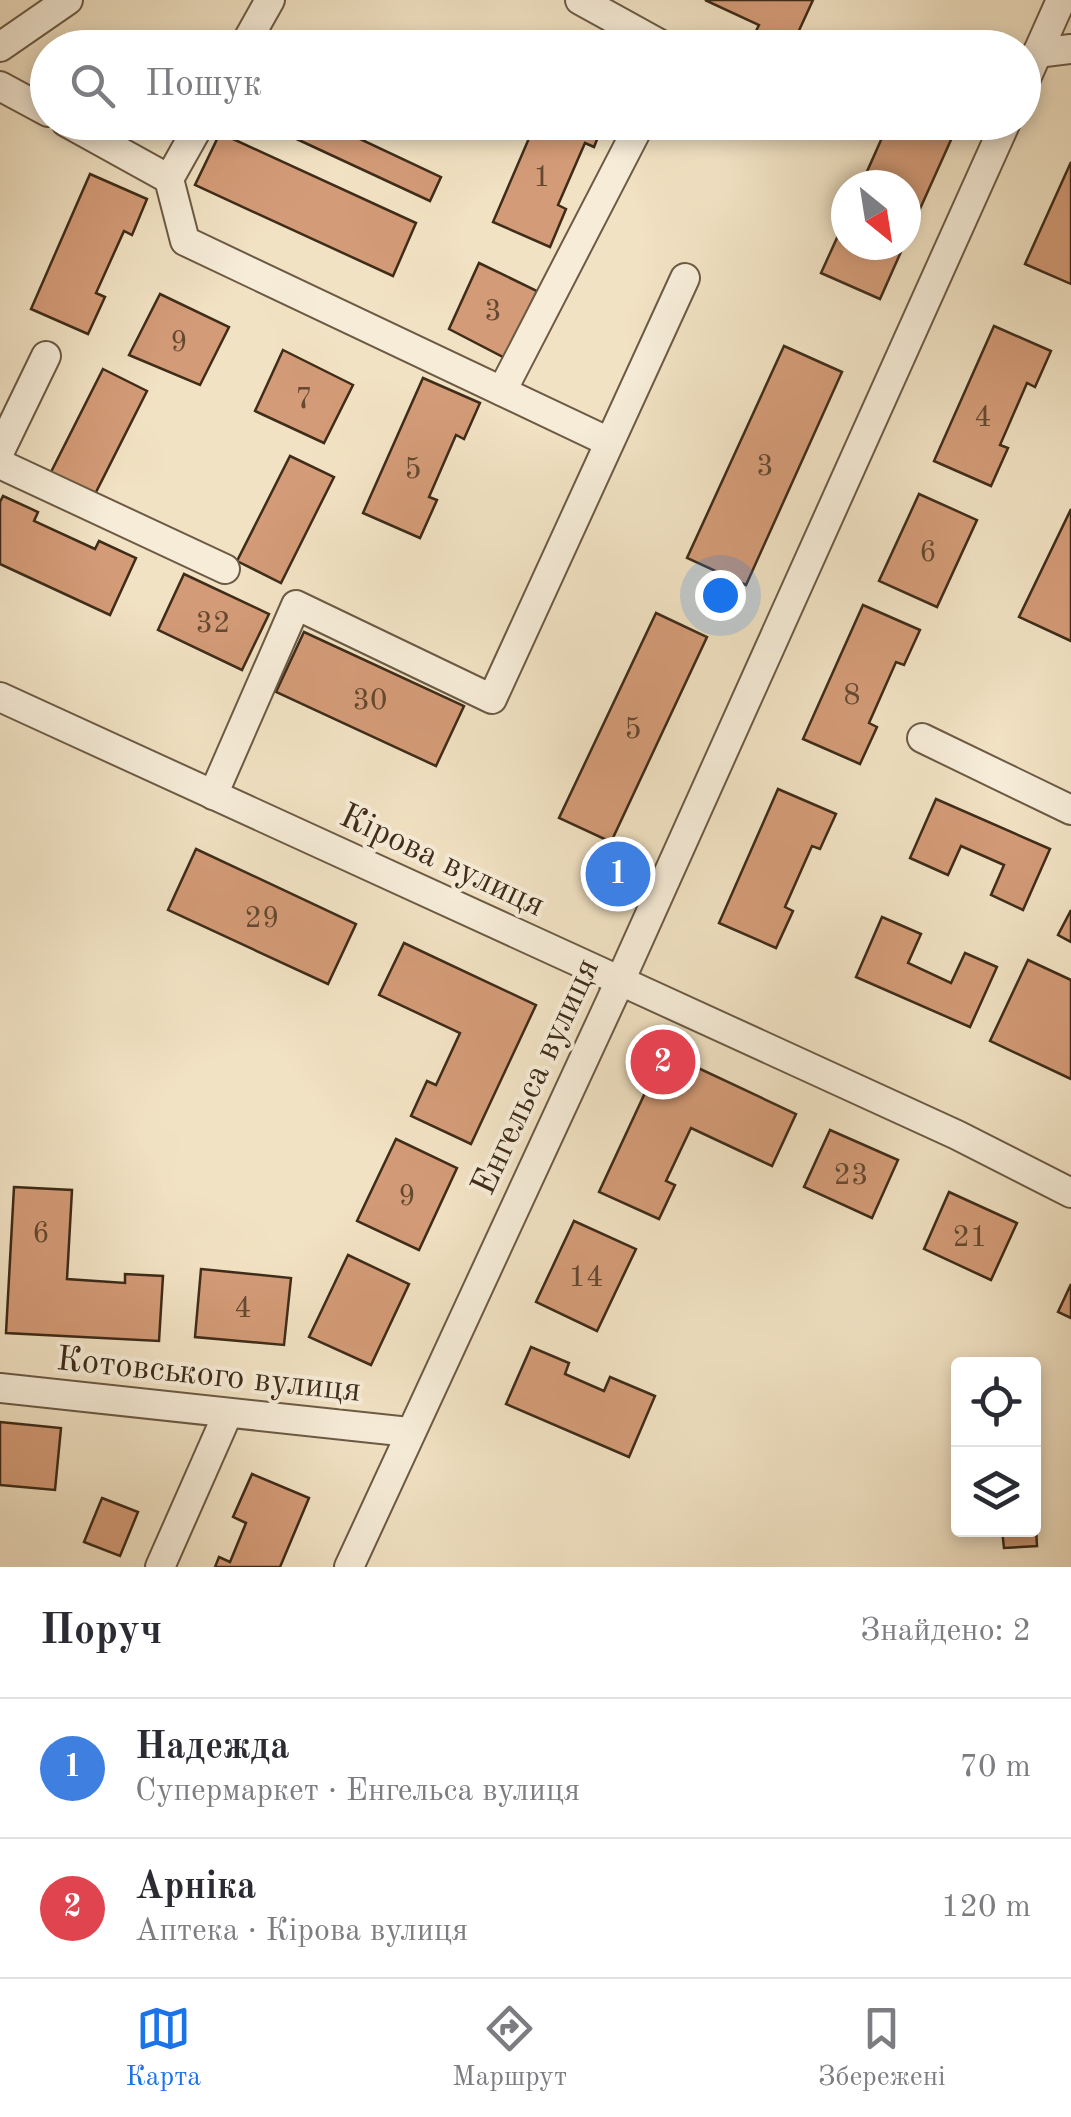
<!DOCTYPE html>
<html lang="uk">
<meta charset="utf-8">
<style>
:root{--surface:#fff;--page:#f7f7f7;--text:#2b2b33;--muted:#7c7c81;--line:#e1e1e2;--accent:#1a73e8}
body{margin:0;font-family:"Old Standard TT",serif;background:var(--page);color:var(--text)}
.controls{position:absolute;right:30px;bottom:30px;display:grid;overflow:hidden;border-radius:10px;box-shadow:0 5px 15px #0003}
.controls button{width:90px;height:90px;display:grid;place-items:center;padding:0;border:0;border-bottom:2px solid var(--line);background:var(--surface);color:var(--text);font:50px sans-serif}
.compass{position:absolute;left:831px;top:170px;width:90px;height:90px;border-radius:50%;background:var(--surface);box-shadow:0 5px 15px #0003;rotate:150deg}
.you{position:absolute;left:720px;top:595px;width:35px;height:35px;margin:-25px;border:8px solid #fff;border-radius:50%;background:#1a73e8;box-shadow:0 0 0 15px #1a73e833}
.badge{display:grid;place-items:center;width:65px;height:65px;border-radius:50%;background:var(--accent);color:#fff;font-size:32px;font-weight:700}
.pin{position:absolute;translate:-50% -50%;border:5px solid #fff;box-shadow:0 2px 10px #0006}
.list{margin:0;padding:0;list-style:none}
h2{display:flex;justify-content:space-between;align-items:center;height:130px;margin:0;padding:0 40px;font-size:42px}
h2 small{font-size:32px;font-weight:400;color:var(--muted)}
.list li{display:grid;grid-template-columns:65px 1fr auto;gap:30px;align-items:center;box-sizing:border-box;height:140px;padding:0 40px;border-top:2px solid var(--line)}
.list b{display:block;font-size:38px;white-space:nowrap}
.list p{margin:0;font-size:32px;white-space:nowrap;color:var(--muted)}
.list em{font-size:32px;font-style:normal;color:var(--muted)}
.icon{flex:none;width:55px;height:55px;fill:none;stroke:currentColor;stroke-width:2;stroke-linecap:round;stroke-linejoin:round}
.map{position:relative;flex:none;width:1071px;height:1567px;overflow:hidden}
.search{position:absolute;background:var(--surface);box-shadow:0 5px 15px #0003;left:30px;right:30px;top:30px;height:110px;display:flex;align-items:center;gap:25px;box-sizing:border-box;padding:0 35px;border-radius:55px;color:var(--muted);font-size:38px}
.sheet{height:410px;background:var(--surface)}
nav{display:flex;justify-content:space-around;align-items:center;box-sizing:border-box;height:140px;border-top:2px solid var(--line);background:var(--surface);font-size:28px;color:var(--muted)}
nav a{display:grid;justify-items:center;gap:5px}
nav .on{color:var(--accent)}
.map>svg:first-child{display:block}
.building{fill:#d39b77;stroke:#3f2c19;stroke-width:2.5}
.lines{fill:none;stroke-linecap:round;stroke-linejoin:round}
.minor-casing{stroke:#6c5a44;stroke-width:32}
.minor{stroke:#f6ecd8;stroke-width:28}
.labels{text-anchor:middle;stroke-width:8;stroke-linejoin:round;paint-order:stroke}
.number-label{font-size:30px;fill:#644830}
.street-label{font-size:35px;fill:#3f2c19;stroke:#f6ecd8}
</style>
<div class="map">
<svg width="1071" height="1567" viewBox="0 0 1071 1567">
<rect width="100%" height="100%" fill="#f1e2c3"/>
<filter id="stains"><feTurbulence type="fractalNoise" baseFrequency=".002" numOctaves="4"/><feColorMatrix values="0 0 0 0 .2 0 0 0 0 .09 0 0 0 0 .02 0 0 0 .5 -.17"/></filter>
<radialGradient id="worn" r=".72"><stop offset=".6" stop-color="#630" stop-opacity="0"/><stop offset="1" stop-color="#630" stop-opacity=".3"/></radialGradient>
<!-- building -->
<g class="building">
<path d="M 705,0 L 813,0 L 791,48 L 755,33 L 759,25 Z"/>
<path d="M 260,122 L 324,122 L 441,177 L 430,201 Z"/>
<path d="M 536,122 L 604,122 L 594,147 L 585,143 L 558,205 L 566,209 L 550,247 L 493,222 Z"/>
<path d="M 889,122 L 959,122 L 906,240 L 906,185 L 861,185 Z"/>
<path d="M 220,133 L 416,223 L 393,276 L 195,185 Z"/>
<path d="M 1071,162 L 1071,284 L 1025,264 Z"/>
<path d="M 90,174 L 147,199 L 132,235 L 124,231 L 96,293 L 105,297 L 88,334 L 31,309 Z"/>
<path d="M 846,218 L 846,245 L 904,245 L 880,299 L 821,273 Z"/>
<path d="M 479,263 L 537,291 L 505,358 L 449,329 Z"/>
<path d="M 160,294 L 229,327 L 200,385 L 129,355 Z"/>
<path d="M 994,326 L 1051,351 L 1035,387 L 1027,383 L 1000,445 L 1008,448 L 991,486 L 934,461 Z"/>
<path d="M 784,346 L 842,372 L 746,585 L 687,558 Z"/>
<path d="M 283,350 L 353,385 L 324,443 L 255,411 Z"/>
<path d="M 103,369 L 147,391 L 94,496 L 50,474 Z"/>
<path d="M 423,378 L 480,403 L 464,439 L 456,435 L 429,497 L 437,500 L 420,538 L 363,513 Z"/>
<path d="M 290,456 L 334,477 L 281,583 L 237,561 Z"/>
<path d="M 919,494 L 977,520 L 937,607 L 879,581 Z"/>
<path d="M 3,496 L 38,512 L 34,521 L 95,549 L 99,541 L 136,558 L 110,615 L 0,564 L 0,502 Z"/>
<path d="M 1071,509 L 1071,641 L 1019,617 Z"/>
<path d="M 184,574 L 269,614 L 242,670 L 158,630 Z"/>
<path d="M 863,605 L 920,630 L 904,665 L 896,662 L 869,723 L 877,727 L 860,764 L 803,739 Z"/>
<path d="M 656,613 L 707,637 L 611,842 L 559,818 Z"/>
<path d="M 304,632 L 464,706 L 436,766 L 276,692 Z"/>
<path d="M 778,789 L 836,814 L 820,849 L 812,846 L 785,907 L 793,911 L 776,948 L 719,923 Z"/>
<path d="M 936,799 L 1050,849 L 1023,910 L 991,895 L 1004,865 L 961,846 L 948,875 L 910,858 Z"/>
<path d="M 611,842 L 649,860 L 630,899 L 592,881 Z"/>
<path d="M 196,849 L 356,924 L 328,984 L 168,910 Z"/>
<path d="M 1071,910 L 1071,942 L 1058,935 Z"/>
<path d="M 882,917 L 921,934 L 908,963 L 951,983 L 965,953 L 997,967 L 970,1027 L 856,977 Z"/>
<path d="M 404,943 L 536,1005 L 471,1144 L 411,1116 L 427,1081 L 436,1085 L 460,1033 L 379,995 Z"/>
<path d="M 1028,960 L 1071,980 L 1071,1079 L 990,1041 Z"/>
<path d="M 664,1052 L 796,1114 L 772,1166 L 691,1128 L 666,1181 L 675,1185 L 659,1219 L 599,1192 Z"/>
<path d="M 830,1130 L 898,1160 L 872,1218 L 804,1187 Z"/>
<path d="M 396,1139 L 457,1168 L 419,1250 L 357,1221 Z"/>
<path d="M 14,1187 L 72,1190 L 67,1279 L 125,1283 L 125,1274 L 163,1276 L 159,1341 L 6,1333 Z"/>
<path d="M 949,1192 L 1017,1223 L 991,1280 L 924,1249 Z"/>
<path d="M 574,1221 L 636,1249 L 597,1331 L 536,1302 Z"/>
<path d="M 348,1255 L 409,1284 L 371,1365 L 309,1337 Z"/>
<path d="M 201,1269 L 291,1278 L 284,1345 L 195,1337 Z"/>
<path d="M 1071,1284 L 1071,1318 L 1058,1312 Z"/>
<path d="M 531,1347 L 569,1363 L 565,1374 L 604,1391 L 610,1377 L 655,1396 L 629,1457 L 506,1404 Z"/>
<path d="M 0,1422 L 61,1428 L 55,1490 L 0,1485 Z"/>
<path d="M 252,1474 L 309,1498 L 280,1567 L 215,1567 L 219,1557 L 230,1562 L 246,1523 L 233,1517 Z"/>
<path d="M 1034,1490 L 1037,1546 L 1004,1548 L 1002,1530 L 1034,1530 Z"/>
<path d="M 102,1498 L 138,1512 L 120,1556 L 84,1542 Z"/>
</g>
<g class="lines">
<defs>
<g id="minor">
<path d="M 580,0 L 667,48"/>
<path d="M 0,47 L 68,0"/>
<path d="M 243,48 L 270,0"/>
<path d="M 1037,53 L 1071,49"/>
<path d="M 1024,83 L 1061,0"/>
<path d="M 0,86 L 48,112"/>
<path d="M 66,122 L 169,179 L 185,241 L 609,442"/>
<path d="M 169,179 L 201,122"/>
<path d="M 502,391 L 641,122"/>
<path d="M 0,451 L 46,356"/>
<path d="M 0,464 L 225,569"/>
<path d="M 0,697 L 957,1135 L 1071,1193"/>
<path d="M 922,738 L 1071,810"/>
<path d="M 213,795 L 296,605 L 492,699 L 685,278"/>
<path d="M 0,1388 L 409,1432"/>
<path d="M 160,1567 L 228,1413"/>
<path d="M 349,1567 L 620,981 L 1006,122"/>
</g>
</defs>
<!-- minor casing -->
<use href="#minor" class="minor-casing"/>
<!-- minor -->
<use href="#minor" class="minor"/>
</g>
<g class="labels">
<!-- number labels -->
<g class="number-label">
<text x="542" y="186">1</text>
<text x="493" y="320">3</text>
<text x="179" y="351">9</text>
<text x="304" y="408">7</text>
<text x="983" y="426">4</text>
<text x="765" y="475">3</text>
<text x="413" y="478">5</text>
<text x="928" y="561">6</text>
<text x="213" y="632">32</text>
<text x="852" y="704">8</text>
<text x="370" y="709">30</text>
<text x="633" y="738">5</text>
<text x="262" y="927">29</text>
<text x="851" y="1184">23</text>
<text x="407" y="1205">9</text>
<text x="41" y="1242">6</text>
<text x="970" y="1246">21</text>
<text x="586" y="1286">14</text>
<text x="243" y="1317">4</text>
</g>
<!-- street labels -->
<g class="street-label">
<text transform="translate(443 859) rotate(25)" y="12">Кірова вулиця</text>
<text transform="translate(534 1076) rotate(-65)" y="12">Енгельса вулиця</text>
<text transform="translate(209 1373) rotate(6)" y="12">Котовського вулиця</text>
</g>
</g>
<rect width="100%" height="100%" filter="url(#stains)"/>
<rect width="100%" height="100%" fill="url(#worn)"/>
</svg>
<div class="controls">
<button><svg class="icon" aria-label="locate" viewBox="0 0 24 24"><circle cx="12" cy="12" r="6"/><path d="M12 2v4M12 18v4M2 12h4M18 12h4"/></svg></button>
<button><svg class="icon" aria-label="layers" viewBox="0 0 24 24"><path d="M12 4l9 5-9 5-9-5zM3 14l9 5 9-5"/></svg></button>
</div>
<svg class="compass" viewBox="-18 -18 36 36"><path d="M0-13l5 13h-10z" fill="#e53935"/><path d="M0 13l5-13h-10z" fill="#7c7c81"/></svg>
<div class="you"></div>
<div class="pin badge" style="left:618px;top:874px;background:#3f7fe0">1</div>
<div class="pin badge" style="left:663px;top:1062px;background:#e0444e">2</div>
<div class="search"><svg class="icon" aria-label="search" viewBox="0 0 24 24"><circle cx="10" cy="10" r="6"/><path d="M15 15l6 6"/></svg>Пошук</div>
</div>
<section class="sheet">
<h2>Поруч<small>Знайдено: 2</small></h2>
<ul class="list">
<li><span class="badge" style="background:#3f7fe0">1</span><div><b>Надежда</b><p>Супермаркет · Енгельса вулиця</p></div><em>70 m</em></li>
<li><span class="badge" style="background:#e0444e">2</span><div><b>Арніка</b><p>Аптека · Кірова вулиця</p></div><em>120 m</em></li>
</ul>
</section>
<nav>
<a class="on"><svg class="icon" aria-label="map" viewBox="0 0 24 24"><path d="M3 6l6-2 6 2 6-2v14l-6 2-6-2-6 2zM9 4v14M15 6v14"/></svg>Карта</a>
<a><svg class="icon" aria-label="directions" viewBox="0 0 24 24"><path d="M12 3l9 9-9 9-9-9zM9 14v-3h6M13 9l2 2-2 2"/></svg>Маршрут</a>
<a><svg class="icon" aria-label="saved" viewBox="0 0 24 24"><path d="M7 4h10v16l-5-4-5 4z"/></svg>Збережені</a>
</nav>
